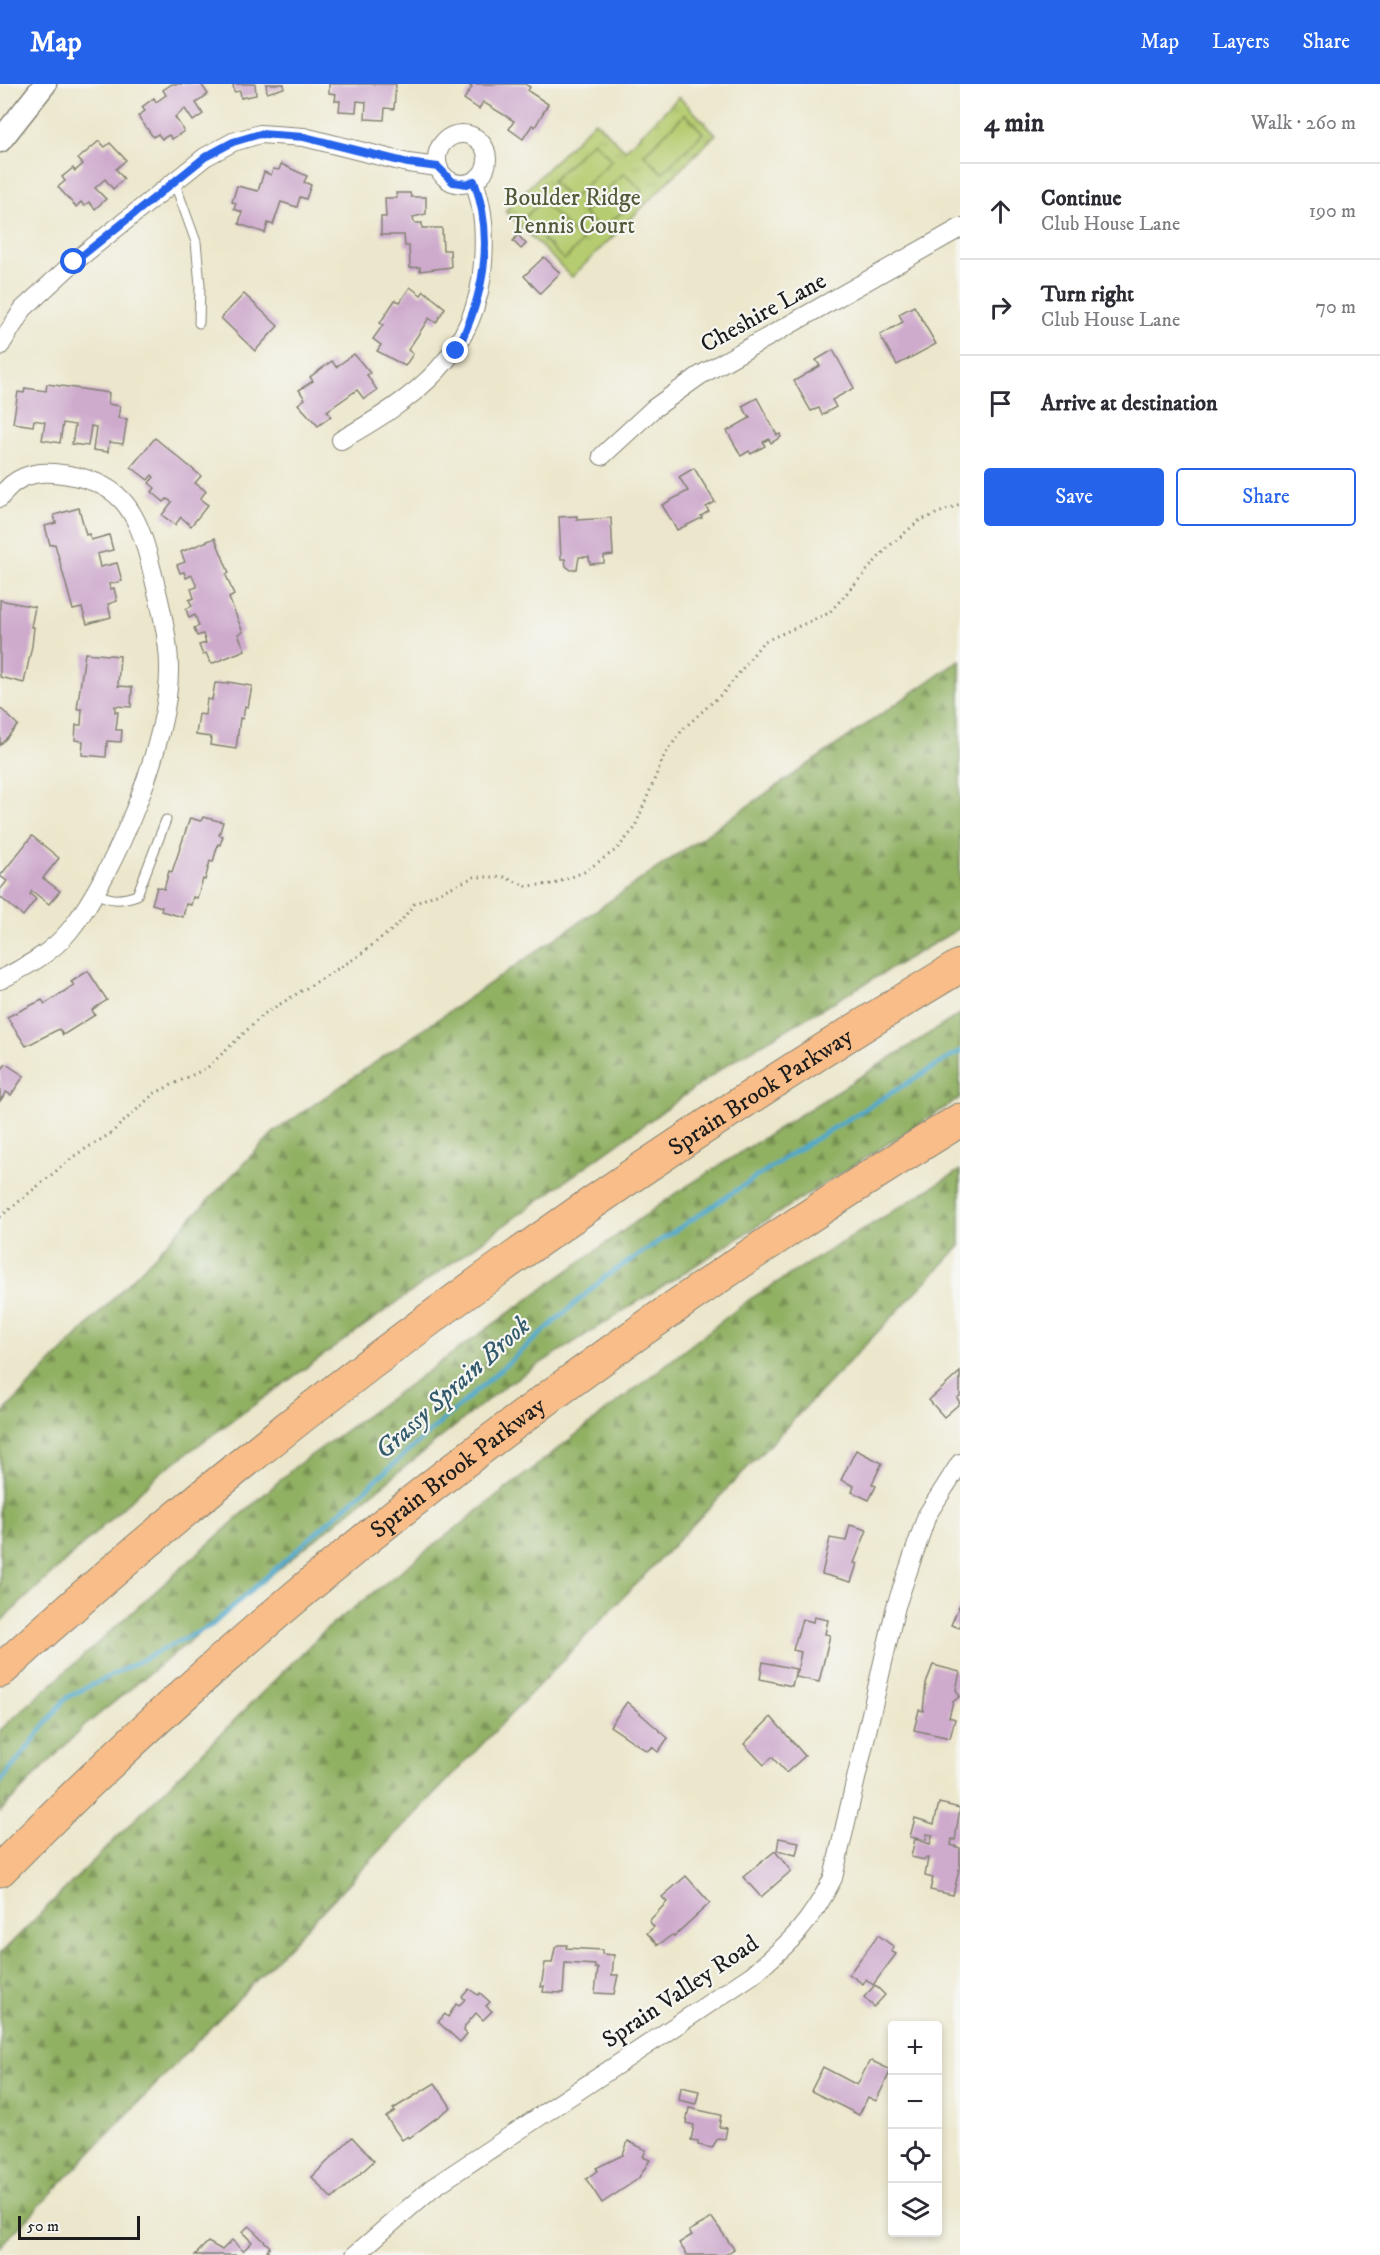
<!DOCTYPE html>
<meta charset="utf-8">
<style>
:root{--surface:#fff;--page:#f2f2f3;--text:#2b2b33;--muted:#7c7c81;--line:#e1e1e2;--accent:#2563eb}
body{margin:0;font-family:"IM FELL DW Pica",serif;background:var(--page);color:var(--text)}
.controls{position:absolute;right:18px;bottom:18px;display:grid;overflow:hidden;border-radius:6px;box-shadow:0 3px 9px #0003}
.controls button{width:54px;height:54px;display:grid;place-items:center;padding:0;border:0;border-bottom:2px solid var(--line);background:var(--surface);color:var(--text);font:30px sans-serif}
.scale{position:absolute;left:18px;bottom:15px;width:122px;box-sizing:border-box;padding-left:6px;border:3px solid #1c1c1c;border-top:0;font-size:16px;line-height:21px;white-space:nowrap;color:#1c1c1c;-webkit-text-stroke:4px #f6f6f2;paint-order:stroke}
.stop{position:absolute;width:18px;height:18px;margin:-14px;border:4px solid #2563eb;border-radius:50%;background:#fff}
.stop.end{background:#2563eb;border-color:#fff;box-shadow:0 2px 6px #0008}
.list{margin:0;padding:0;list-style:none}
h2{display:flex;justify-content:space-between;align-items:center;height:78px;margin:0;padding:0 24px;font-size:26px}
h2 small{font-size:20px;font-weight:400;color:var(--muted)}
.list li{display:grid;grid-template-columns:39px 1fr auto;gap:18px;align-items:center;box-sizing:border-box;height:96px;padding:0 24px;border-top:2px solid var(--line)}
.list b{display:block;font-size:22px;white-space:nowrap}
.list p{margin:0;font-size:20px;white-space:nowrap;color:var(--muted)}
.list em{font-size:20px;font-style:normal;color:var(--muted)}
.actions{display:flex;gap:12px;padding:18px 24px}
.actions a{flex:1;padding:14px 0;border:2px solid var(--accent);border-radius:6px;text-align:center;font-size:21px;color:var(--accent)}
.actions .main{background:var(--accent);color:#fff}
.icon{flex:none;width:33px;height:33px;fill:none;stroke:currentColor;stroke-width:2;stroke-linecap:round;stroke-linejoin:round}
.map{position:relative;flex:none;width:960px;height:2171px;overflow:hidden}
header{display:flex;align-items:center;gap:36px;box-sizing:border-box;height:84px;padding:0 30px;background:var(--accent);color:#fff}
header strong{font-size:28px}
nav{display:flex;gap:33px;margin-inline-start:auto;font-size:21px}
main{display:flex}
aside{flex:1;background:var(--surface)}
.map>svg:first-child{display:block}
.forest{fill:url(#forest-firs);stroke:#56663f;stroke-width:1.5}
.park{fill:url(#park-tufts);stroke:#687446;stroke-width:1.5}
.pitch{fill:#b5cc70;stroke:#687446;stroke-width:1.5}
.lines{fill:none;stroke-linecap:round;stroke-linejoin:round}
.stream{stroke:#4fa8cc;stroke-width:4.5}
.building{fill:#ceaacd}
.service-casing{stroke:#848274;stroke-width:11}
.minor-casing{stroke:#848274;stroke-width:20}
.tertiary-casing{stroke:#848274;stroke-width:25}
.motorway-casing{stroke:#848274;stroke-width:35}
.path{stroke:#848274;stroke-width:3;stroke-dasharray:1.5 4.5;stroke-linecap:butt}
.service{stroke:#fff;stroke-width:9}
.minor{stroke:#fff;stroke-width:18}
.tertiary{stroke:#fff;stroke-width:22}
.motorway{stroke:#f8bd88;stroke-width:33}
.route{stroke:#2563eb;stroke-width:8}
.labels{text-anchor:middle;stroke-width:4.5;stroke-linejoin:round;paint-order:stroke}
.park-label{font-size:24px;fill:#525a39;stroke:#f6f6f2}
.street-label{font-size:24px;fill:#1c1c1c;stroke:#f6f6f2}
.water-label{font-size:26px;font-style:italic;fill:#335b6b;stroke:#f6f6f2}
</style>
<header>
<strong>Map</strong>
<nav><a>Map</a><a>Layers</a><a>Share</a></nav>
</header>
<main>
<div class="map">
<svg width="960" height="2171" viewBox="0 0 960 2171">
<defs>
<pattern id="forest-firs" width="22" height="20" patternUnits="userSpaceOnUse" patternTransform="scale(1.5)"><rect width="22" height="20" fill="#90b062"/><path d="M5 1l3.5 6h-7zM16 11l3.5 6h-7z" fill="#758e50"/></pattern>
<pattern id="park-tufts" width="24" height="20" patternUnits="userSpaceOnUse" patternTransform="scale(1.5)"><rect width="24" height="20" fill="#b5cc70"/><path d="M3 7l-1-3M5 7V3M7 7l1-3M15 17l-1-3M17 17v-4M19 17l1-3" fill="none" stroke="#9baf60"/></pattern>
</defs>
<rect width="100%" height="100%" fill="#f6f6f2"/>
<filter id="ink" filterUnits="userSpaceOnUse"><feTurbulence type="fractalNoise" baseFrequency=".0167" numOctaves="2"/><feDisplacementMap in="SourceGraphic" scale="12" xChannelSelector="R" yChannelSelector="G"/><feConvolveMatrix kernelMatrix="1 2 1 2 8 2 1 2 1" color-interpolation-filters="sRGB"/></filter>
<filter id="wash" filterUnits="userSpaceOnUse"><feTurbulence type="fractalNoise" baseFrequency=".008" numOctaves="4" result="noise"/><feDisplacementMap in="SourceGraphic" scale="24" xChannelSelector="R" yChannelSelector="G"/><feGaussianBlur stdDeviation="1.35" result="paint"/><feColorMatrix in="noise" values="0 0 0 0 0 0 0 0 0 0 0 0 0 0 0 0 0 1.4 0 .05"/><feComposite in="paint" operator="in"/></filter>
<g filter="url(#wash)">
<rect width="100%" height="100%" fill="#ece7cc"/>
<!-- forest -->
<g class="forest">
<path d="M 960,576 L 960,844 L 731,978 L 161,1388 L 0,1538 L 0,1332 L 274,1048 Z"/>
<path d="M 960,930 L 960,1014 L 506,1301 L 82,1644 L 0,1728 L 0,1646 L 296,1382 L 676,1109 Z"/>
<path d="M 960,1086 L 960,1162 L 0,2163 L 0,1870 L 324,1547 L 750,1215 Z"/>
</g>
<!-- park -->
<path class="park" d="M 679,13 L 716,50 L 572,193 L 505,127 L 595,37 L 625,66 Z"/>
<!-- pitch -->
<g class="pitch">
<path d="M 685,30 L 703,49 L 662,89 L 644,70 Z"/>
<path d="M 593,57 L 612,76 L 571,116 L 552,97 Z"/>
<path d="M 624,89 L 643,107 L 602,147 L 583,129 Z"/>
<path d="M 542,117 L 582,158 L 564,176 L 523,135 Z"/>
</g>
<g class="lines">
<!-- stream -->
<path class="stream" d="M 0,1699 L 66,1614 L 212,1541 L 605,1193 L 794,1068 L 960,967"/>
</g>
<g id="blocks">
<!-- building -->
<g class="building">
<path d="M 172,0 L 201,0 L 208,10 L 196,19 L 203,30 L 193,37 L 185,25 L 175,33 L 184,47 L 172,55 L 169,51 L 162,55 L 158,50 L 153,53 L 138,32 L 145,27 L 142,23 L 154,14 L 156,18 L 166,11 L 163,6 Z"/>
<path d="M 233,0 L 255,0 L 256,11 L 241,14 L 240,7 L 234,8 Z"/>
<path d="M 266,0 L 284,0 L 284,4 L 267,9 Z"/>
<path d="M 329,0 L 396,0 L 394,25 L 385,24 L 384,36 L 365,35 L 366,18 L 357,17 L 356,28 L 339,27 L 340,17 L 335,17 L 336,10 L 329,9 Z"/>
<path d="M 467,0 L 525,0 L 530,3 L 528,7 L 548,20 L 535,43 L 532,41 L 523,55 L 509,45 L 514,37 L 483,18 L 479,25 L 464,15 L 472,3 Z"/>
<path d="M 99,57 L 105,63 L 110,59 L 126,76 L 116,85 L 124,95 L 113,105 L 105,95 L 95,104 L 106,115 L 95,125 L 89,118 L 84,122 L 81,118 L 76,123 L 58,103 L 65,97 L 62,93 L 73,84 L 75,87 L 83,80 L 78,75 Z"/>
<path d="M 281,80 L 307,92 L 304,98 L 311,101 L 306,115 L 300,113 L 297,123 L 281,118 L 273,141 L 268,139 L 265,149 L 239,140 L 242,128 L 234,125 L 236,119 L 232,118 L 237,102 L 258,107 L 264,88 L 271,91 L 273,85 L 279,86 Z"/>
<path d="M 396,109 L 410,109 L 411,113 L 426,113 L 426,130 L 413,133 L 414,139 L 422,139 L 422,144 L 442,144 L 443,166 L 450,166 L 451,183 L 420,187 L 420,183 L 410,184 L 409,162 L 405,162 L 404,151 L 381,151 L 381,133 L 386,133 L 385,114 L 397,114 Z"/>
<path d="M 518,151 L 526,160 L 521,165 L 513,157 Z"/>
<path d="M 544,173 L 560,189 L 540,209 L 524,192 Z"/>
<path d="M 410,203 L 421,211 L 424,207 L 445,224 L 436,239 L 429,234 L 408,266 L 413,270 L 405,282 L 377,267 L 381,261 L 373,255 L 383,241 L 380,239 L 395,216 L 400,218 Z"/>
<path d="M 244,210 L 278,242 L 255,267 L 221,234 Z"/>
<path d="M 914,222 L 936,260 L 897,281 L 880,251 L 903,238 L 899,230 Z"/>
<path d="M 833,266 L 854,304 L 832,316 L 836,323 L 822,331 L 819,324 L 811,327 L 794,297 L 820,282 L 816,276 Z"/>
<path d="M 354,270 L 370,289 L 367,291 L 377,306 L 364,315 L 357,306 L 327,327 L 331,332 L 318,342 L 298,320 L 305,315 L 299,306 L 313,297 L 310,293 L 332,277 L 336,283 Z"/>
<path d="M 47,300 L 109,309 L 108,320 L 120,322 L 118,334 L 127,335 L 123,360 L 109,358 L 108,368 L 93,366 L 96,343 L 91,342 L 88,362 L 72,360 L 75,341 L 63,339 L 60,359 L 42,356 L 45,338 L 34,336 L 33,342 L 13,339 L 18,308 L 24,309 L 25,304 L 46,307 Z"/>
<path d="M 757,314 L 777,351 L 780,350 L 781,353 L 771,359 L 769,355 L 763,358 L 765,362 L 751,370 L 749,367 L 741,372 L 727,347 L 750,334 L 742,322 Z"/>
<path d="M 155,354 L 201,392 L 195,399 L 206,407 L 200,415 L 208,421 L 191,442 L 181,433 L 175,441 L 162,431 L 172,418 L 167,415 L 164,418 L 152,408 L 155,404 L 149,399 L 154,393 L 152,391 L 148,396 L 131,383 Z"/>
<path d="M 694,384 L 715,418 L 706,423 L 709,427 L 701,432 L 702,434 L 677,446 L 662,421 L 688,407 L 679,393 Z"/>
<path d="M 79,424 L 86,451 L 89,450 L 91,456 L 109,451 L 113,466 L 97,470 L 100,483 L 117,479 L 122,497 L 109,500 L 110,505 L 114,504 L 117,517 L 108,520 L 111,533 L 87,540 L 82,524 L 73,526 L 55,460 L 50,461 L 45,442 L 56,439 L 54,431 Z"/>
<path d="M 577,432 L 577,436 L 611,434 L 613,471 L 604,472 L 604,479 L 590,480 L 589,473 L 579,473 L 577,485 L 571,486 L 566,482 L 565,475 L 561,475 L 559,433 Z"/>
<path d="M 215,454 L 229,489 L 226,491 L 234,511 L 229,514 L 243,548 L 238,550 L 245,566 L 211,580 L 206,569 L 203,571 L 199,561 L 206,559 L 203,550 L 197,552 L 194,544 L 199,542 L 195,531 L 189,534 L 186,525 L 192,522 L 189,516 L 194,514 L 191,505 L 197,503 L 192,491 L 186,494 L 184,488 L 180,489 L 177,481 L 185,478 L 181,468 Z"/>
<path d="M 0,516 L 35,523 L 31,543 L 34,543 L 32,562 L 24,599 L 0,593 Z"/>
<path d="M 85,569 L 120,572 L 118,602 L 132,603 L 131,623 L 115,622 L 115,628 L 118,628 L 116,646 L 122,646 L 121,658 L 107,657 L 106,673 L 82,671 L 83,657 L 75,656 L 76,641 L 81,641 L 82,625 L 77,625 Z"/>
<path d="M 228,598 L 252,602 L 248,623 L 245,622 L 243,635 L 240,634 L 236,665 L 210,661 L 211,653 L 196,651 L 199,630 L 205,631 L 207,615 L 212,616 L 215,599 L 228,600 Z"/>
<path d="M 0,624 L 18,641 L 0,661 Z"/>
<path d="M 203,733 L 223,738 L 219,751 L 223,752 L 220,761 L 218,760 L 213,778 L 210,777 L 205,796 L 203,795 L 197,814 L 193,813 L 191,821 L 186,820 L 183,833 L 161,827 L 162,823 L 152,820 L 157,803 L 164,805 L 169,787 L 172,788 L 190,734 L 201,737 Z"/>
<path d="M 32,752 L 59,774 L 43,794 L 60,807 L 49,820 L 32,807 L 30,810 L 36,815 L 23,832 L 0,813 L 0,806 L 7,797 L 0,792 Z"/>
<path d="M 88,887 L 107,916 L 92,926 L 95,931 L 63,951 L 59,945 L 26,962 L 7,933 L 42,916 L 45,920 L 74,901 L 71,898 Z"/>
<path d="M 6,980 L 24,992 L 11,1011 L 6,1008 L 0,1017 L 0,982 L 3,984 Z"/>
<path d="M 960,1288 L 960,1312 L 957,1314 L 960,1319 L 944,1333 L 929,1316 Z"/>
<path d="M 856,1366 L 882,1379 L 872,1400 L 876,1402 L 869,1416 L 852,1408 L 854,1402 L 841,1396 Z"/>
<path d="M 850,1441 L 867,1446 L 854,1479 L 857,1480 L 851,1498 L 822,1490 L 830,1454 L 846,1457 Z"/>
<path d="M 960,1520 L 960,1544 L 951,1541 Z"/>
<path d="M 814,1533 L 828,1536 L 825,1550 L 830,1551 L 819,1598 L 796,1593 L 801,1568 L 793,1566 L 802,1535 L 813,1538 Z"/>
<path d="M 763,1578 L 796,1585 L 792,1602 L 760,1595 Z"/>
<path d="M 933,1581 L 960,1588 L 956,1606 L 960,1612 L 953,1618 L 949,1633 L 955,1635 L 950,1654 L 914,1646 L 919,1626 L 923,1627 L 926,1599 Z"/>
<path d="M 627,1618 L 668,1654 L 658,1668 L 652,1663 L 647,1667 L 610,1642 Z"/>
<path d="M 771,1633 L 805,1672 L 786,1689 L 772,1673 L 764,1681 L 744,1660 Z"/>
<path d="M 939,1719 L 960,1724 L 955,1756 L 952,1755 L 951,1761 L 960,1764 L 960,1782 L 953,1811 L 930,1806 L 933,1794 L 925,1792 L 928,1774 L 925,1774 L 925,1776 L 911,1773 L 915,1755 L 930,1760 L 933,1751 L 927,1750 L 926,1756 L 910,1753 L 915,1734 L 934,1740 Z"/>
<path d="M 779,1754 L 799,1758 L 796,1771 L 777,1767 Z"/>
<path d="M 775,1767 L 791,1787 L 761,1813 L 743,1793 Z"/>
<path d="M 686,1792 L 710,1819 L 674,1852 L 672,1851 L 658,1861 L 647,1849 L 654,1843 L 649,1837 L 667,1818 L 662,1813 Z"/>
<path d="M 878,1851 L 894,1863 L 891,1867 L 896,1870 L 873,1901 L 866,1895 L 863,1900 L 849,1890 Z"/>
<path d="M 558,1861 L 567,1861 L 566,1864 L 602,1866 L 602,1870 L 614,1871 L 612,1891 L 618,1891 L 614,1910 L 595,1909 L 598,1884 L 595,1884 L 595,1881 L 565,1879 L 563,1909 L 543,1908 L 544,1902 L 541,1903 L 545,1879 L 552,1879 L 555,1864 Z"/>
<path d="M 875,1901 L 885,1911 L 874,1923 L 864,1913 Z"/>
<path d="M 469,1905 L 478,1911 L 480,1909 L 490,1918 L 486,1922 L 492,1927 L 483,1936 L 476,1929 L 465,1942 L 464,1947 L 467,1950 L 460,1958 L 438,1938 L 445,1930 L 448,1933 L 456,1920 L 459,1922 L 465,1915 L 462,1913 Z"/>
<path d="M 872,1977 L 891,1986 L 876,2017 L 868,2013 L 859,2031 L 811,2007 L 823,1983 L 857,2001 L 869,1978 Z"/>
<path d="M 435,1999 L 451,2023 L 409,2054 L 408,2052 L 402,2056 L 386,2033 L 395,2027 L 393,2025 Z"/>
<path d="M 681,2003 L 699,2007 L 696,2020 L 679,2016 Z"/>
<path d="M 689,2024 L 721,2031 L 719,2043 L 727,2044 L 725,2055 L 718,2054 L 712,2064 L 698,2061 L 698,2057 L 691,2056 L 694,2041 L 686,2039 Z"/>
<path d="M 352,2053 L 374,2077 L 332,2115 L 312,2093 Z"/>
<path d="M 628,2057 L 646,2066 L 643,2073 L 650,2076 L 638,2095 L 602,2119 L 586,2095 L 598,2086 L 596,2084 L 623,2071 Z"/>
<path d="M 712,2134 L 734,2165 L 725,2171 L 687,2171 L 679,2159 L 692,2151 L 689,2147 Z"/>
<path d="M 249,2142 L 270,2163 L 267,2166 L 272,2171 L 195,2171 L 208,2158 L 222,2166 L 232,2156 L 243,2167 L 252,2158 L 242,2148 Z"/>
</g>
</g>
</g>
<g filter="url(#ink)">
<use href="#blocks" fill-opacity="0" stroke="#848274" stroke-width="1.5"/>
<g class="lines">
<defs>
<g id="service">
<path d="M 174,97 L 196,158 L 200,201 L 199,239"/>
<path d="M 94,808 C 110,817 120,817 137,811 L 166,736"/>
</g>
<g id="minor">
<circle cx="462" cy="75" r="25"/>
<path d="M 0,262 L 23,225 L 74,178 L 205,73 L 233,58 L 260,50 L 304,53 L 408,79 L 438,83"/>
<path d="M 341,356 C 415,314 477,271 483,179 C 485,149 484,126 474,97"/>
<path d="M 602,372 L 653,325 L 699,292 L 960,144"/>
<path d="M 0,414 C 12,394 33,387 54,389 C 120,395 137,424 151,483 C 158,511 169,554 169,582 C 171,654 115,790 70,846 C 52,869 25,883 0,896"/>
<path d="M 355,2171 L 432,2104 L 752,1891 C 791,1858 810,1840 833,1794 L 896,1522 L 927,1431 L 960,1379"/>
</g>
<path id="tertiary" d="M 0,57 L 45,0"/>
<g id="motorway">
<path id="s1" d="M 0,1587 C 294,1319 619,1087 960,882"/>
<path id="s2" d="M 0,1786 C 285,1496 615,1249 960,1036"/>
</g>
</defs>
<!-- service casing -->
<use href="#service" class="service-casing"/>
<!-- minor casing -->
<use href="#minor" class="minor-casing"/>
<!-- tertiary casing -->
<use href="#tertiary" class="tertiary-casing"/>
<!-- motorway casing -->
<use href="#motorway" class="motorway-casing"/>
<!-- path -->
<path class="path" d="M 0,1133 L 77,1070 L 110,1050 L 155,1009 L 207,984 L 264,930 L 357,873 L 398,841 L 414,820 L 474,793 L 504,793 L 526,802 L 554,800 L 584,788 L 617,765 L 634,745 L 664,672 L 683,645 L 726,606 L 763,558 L 829,529 L 887,464 L 919,437 L 960,420"/>
<!-- service -->
<use href="#service" class="service"/>
<!-- minor -->
<use href="#minor" class="minor"/>
<!-- tertiary -->
<use href="#tertiary" class="tertiary"/>
<!-- motorway -->
<use href="#motorway" class="motorway"/>
</g>
</g>
<g class="lines" filter="url(#ink)">
<!-- route -->
<path class="route" d="M 74,178 L 205,73 L 233,58 L 260,50 L 304,53 L 408,79 L 438,83 L 453,98 L 467,100 L 474,97 C 495,154 484,214 456,267"/>
</g>
<g class="labels">
<!-- park labels -->
<g class="park-label">
<text x="572" y="121">Boulder Ridge<tspan x="572" dy="28">Tennis Court</tspan></text>
</g>
<!-- street labels -->
<g class="street-label">
<text transform="translate(763 228) rotate(-29)" y="8">Cheshire Lane</text>
<text dy="8" stroke="none"><textPath href="#s1" startOffset="957">Sprain Brook Parkway</textPath></text>
<text dy="8" stroke="none"><textPath href="#s2" startOffset="610">Sprain Brook Parkway</textPath></text>
<text transform="translate(680 1907) rotate(-34)" y="8">Sprain Valley Road</text>
</g>
<!-- water labels -->
<g class="water-label">
<text transform="translate(452 1303) rotate(-42)" y="9">Grassy Sprain Brook</text>
</g>
</g>
</svg>
<div class="controls">
<button>+</button>
<button>−</button>
<button><svg class="icon" aria-label="locate" viewBox="0 0 24 24"><circle cx="12" cy="12" r="6"/><path d="M12 2v4M12 18v4M2 12h4M18 12h4"/></svg></button>
<button><svg class="icon" aria-label="layers" viewBox="0 0 24 24"><path d="M12 4l9 5-9 5-9-5zM3 14l9 5 9-5"/></svg></button>
</div>
<div class="scale">50 m</div>
<div class="stop" style="left:74px;top:178px"></div>
<div class="stop end" style="left:456px;top:267px"></div>
</div>
<aside>
<h2>4 min<small>Walk · 260 m</small></h2>
<ul class="list">
<li><svg class="icon" aria-label="ahead" viewBox="0 0 24 24"><path d="M12 20V5M6 11l6-6 6 6"/></svg><div><b>Continue</b><p>Club House Lane</p></div><em>190 m</em></li>
<li><svg class="icon" aria-label="right" viewBox="0 0 24 24"><path d="M7 20v-9h11M14 6l5 5-5 5"/></svg><div><b>Turn right</b><p>Club House Lane</p></div><em>70 m</em></li>
<li><svg class="icon" aria-label="arrive" viewBox="0 0 24 24"><path d="M6 21V4h12l-3 4 3 4H6"/></svg><div><b>Arrive at destination</b></div></li>
</ul>
<div class="actions"><a class="main">Save</a><a>Share</a></div>
</aside>
</main>
